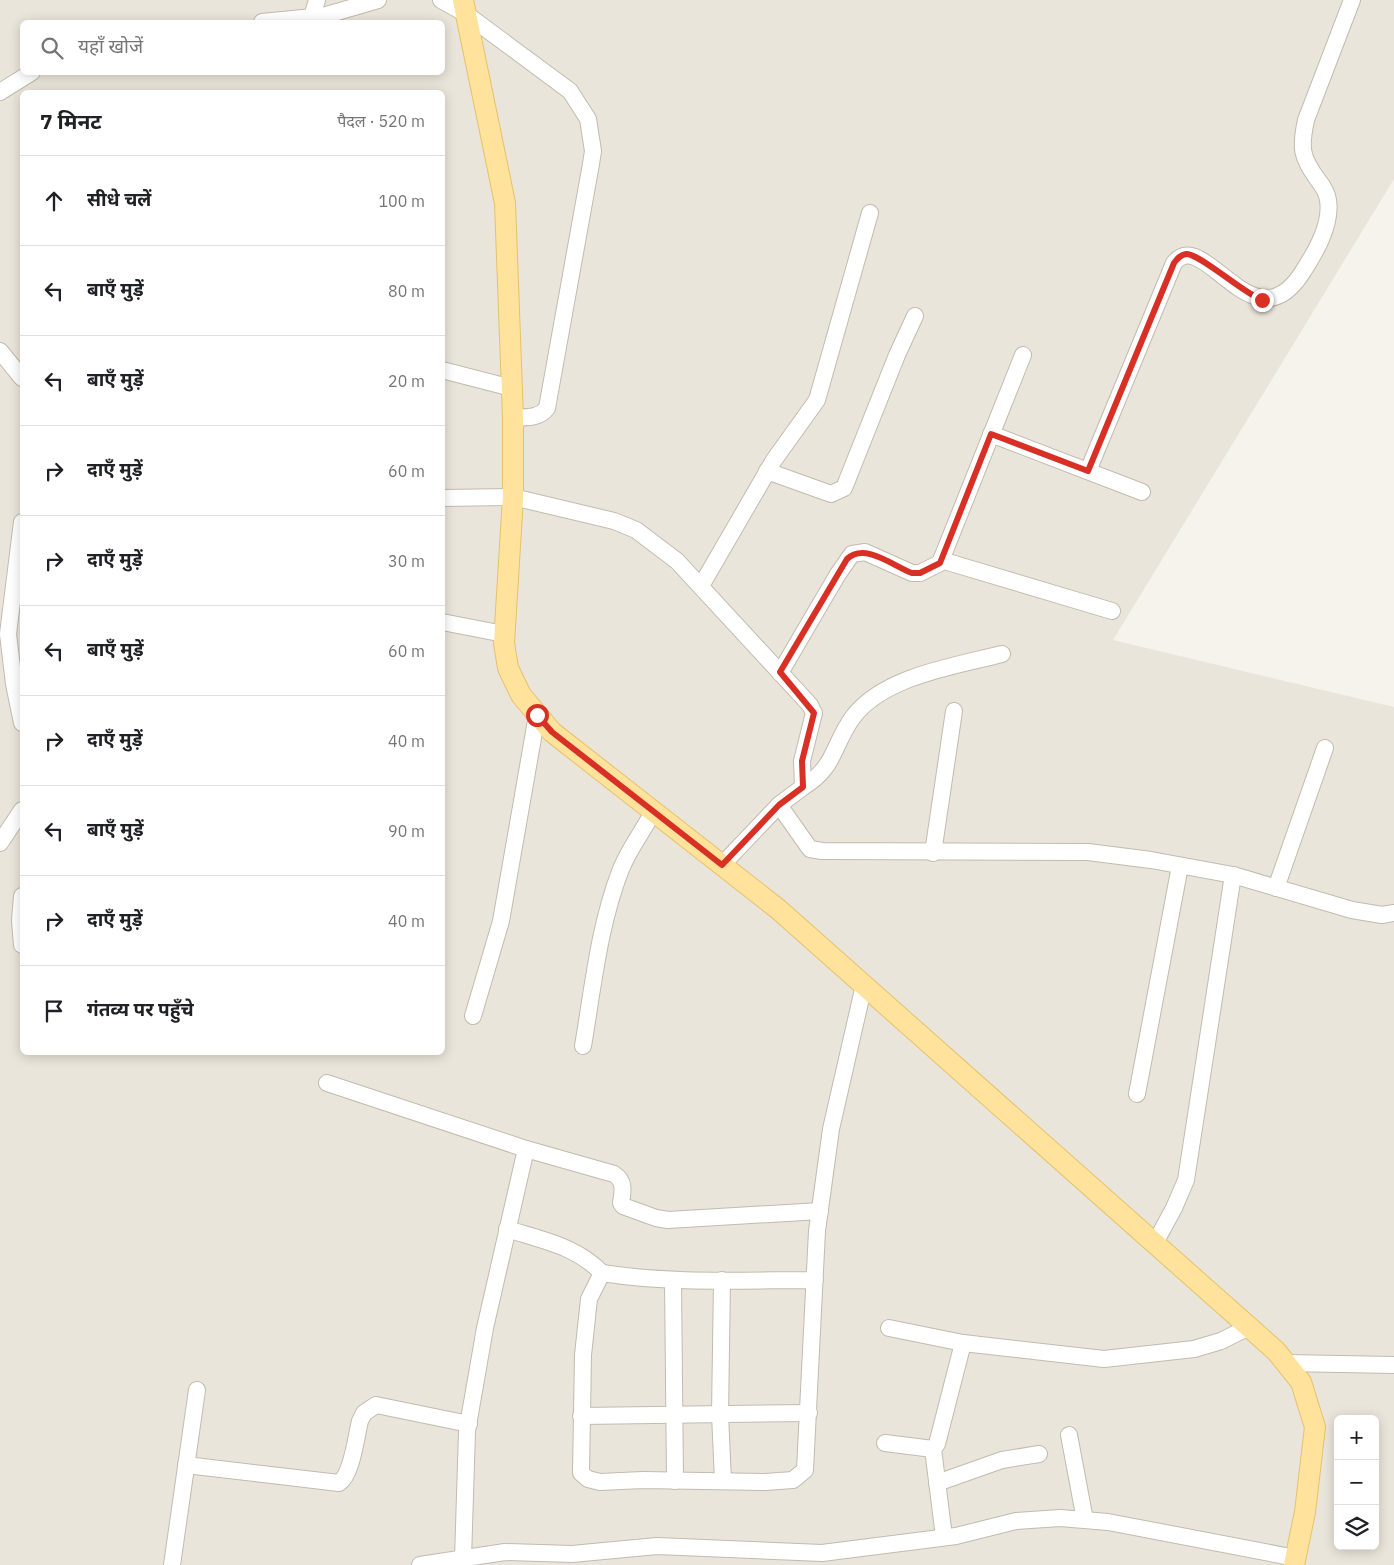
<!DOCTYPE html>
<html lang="hi">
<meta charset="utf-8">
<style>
:root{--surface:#fff;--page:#f2f2f2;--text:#202124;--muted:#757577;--line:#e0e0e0}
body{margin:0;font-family:"IBM Plex Sans","Noto Sans Devanagari",sans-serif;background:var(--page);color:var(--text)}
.controls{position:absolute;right:15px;bottom:15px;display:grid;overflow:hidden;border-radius:8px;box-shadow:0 2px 12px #0003}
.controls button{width:45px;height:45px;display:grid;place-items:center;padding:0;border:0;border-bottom:1px solid var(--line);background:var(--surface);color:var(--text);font:25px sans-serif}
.stop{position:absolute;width:15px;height:15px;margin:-11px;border:4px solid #d93025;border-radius:50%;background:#fff}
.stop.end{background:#d93025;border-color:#fff;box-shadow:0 1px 5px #0008}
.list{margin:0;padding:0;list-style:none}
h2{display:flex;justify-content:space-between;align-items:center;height:65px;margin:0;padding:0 20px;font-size:21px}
h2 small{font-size:16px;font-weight:400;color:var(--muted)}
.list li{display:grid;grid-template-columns:32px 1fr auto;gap:15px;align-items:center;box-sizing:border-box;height:90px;padding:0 20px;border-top:1px solid var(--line)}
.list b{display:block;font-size:19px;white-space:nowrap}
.list em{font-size:16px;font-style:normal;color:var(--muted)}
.icon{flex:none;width:28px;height:28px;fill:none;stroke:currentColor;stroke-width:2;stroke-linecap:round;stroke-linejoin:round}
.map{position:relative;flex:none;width:1394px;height:1565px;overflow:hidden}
.search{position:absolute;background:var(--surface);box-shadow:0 2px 12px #0003;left:20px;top:20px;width:425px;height:55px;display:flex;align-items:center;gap:12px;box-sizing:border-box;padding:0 18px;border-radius:8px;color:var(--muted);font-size:19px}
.panel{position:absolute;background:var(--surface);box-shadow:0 2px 12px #0003;left:20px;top:90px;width:425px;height:965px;border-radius:8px}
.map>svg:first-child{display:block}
.residential{fill:#eae5da;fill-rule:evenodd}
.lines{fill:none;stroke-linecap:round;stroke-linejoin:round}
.minor-casing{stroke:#c2bbae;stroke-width:18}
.major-casing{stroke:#e6c16a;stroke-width:22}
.minor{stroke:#fff;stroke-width:16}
.major{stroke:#ffe39c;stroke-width:20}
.route{stroke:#d93025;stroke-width:6}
</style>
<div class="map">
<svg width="1394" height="1565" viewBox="0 0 1394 1565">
<rect width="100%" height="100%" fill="#f6f3ec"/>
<!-- residential -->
<path class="residential" d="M 0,0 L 1394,0 L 1394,179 L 1113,640 L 1394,707 L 1394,1565 L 0,1565 ZM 22,22 L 442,22 L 442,72 L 22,72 ZM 22,92 L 442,92 L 442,1052 L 22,1052 ZM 1338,1419 L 1375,1419 L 1375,1546 L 1338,1546 Z"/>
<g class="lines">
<defs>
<g id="minor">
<path d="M 441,0 L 466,14 L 570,91 L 588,119 L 593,151 L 591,164 L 547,408 C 539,419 525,417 513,418"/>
<path d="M 312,17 L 317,0"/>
<path d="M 262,22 L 323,16 L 378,0"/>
<path d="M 0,92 L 32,72"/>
<path d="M 0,351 L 22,378"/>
<path d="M 442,370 L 512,388"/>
<path d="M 991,434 L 1142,492"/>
<path d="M 767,471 L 831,494 L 844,488 L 897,355 L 915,316"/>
<path d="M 1088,471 L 1174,263 C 1204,225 1253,349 1302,273 C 1315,253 1332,225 1328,200 C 1327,193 1322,185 1318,180 C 1301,157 1300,148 1306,120 L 1352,0"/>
<path d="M 442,498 L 513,497 L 614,521 L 636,530 L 677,561 L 810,705 L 814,713 L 802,761 L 803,787 L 779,805"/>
<path d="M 22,522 L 8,634 L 14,684 L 22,723"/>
<path d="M 941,560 L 1112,611"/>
<path d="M 701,586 L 774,460 L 817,400 L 870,213"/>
<path d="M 442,622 L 504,634"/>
<path d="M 780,673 L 838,574 L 852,554 L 865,552 L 912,573 L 920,573 L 940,563 L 1023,355"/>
<path d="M 803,787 C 836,767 832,746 853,717 C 884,676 955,666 1002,654"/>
<path d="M 0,843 L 22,810"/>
<path d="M 933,853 L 954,711"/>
<path d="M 722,865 L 779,805 L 810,849 L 822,851 L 1088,852 L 1151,860 L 1233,875 L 1352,910 L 1382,915 L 1394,913"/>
<path d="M 1276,888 L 1325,748"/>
<path d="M 22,896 L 20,920 L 22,945"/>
<path d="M 473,1016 L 501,921 L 537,715"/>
<path d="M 583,1046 C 593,987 599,925 621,869 C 629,849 643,831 653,812"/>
<path d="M 327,1083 L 526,1149 L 614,1174 C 625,1181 623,1191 621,1203 L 623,1206 L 656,1218 L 668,1220 L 820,1211"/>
<path d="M 1137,1094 L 1180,866"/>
<path d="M 507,1229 C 542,1240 576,1246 602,1273"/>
<path d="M 1155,1243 L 1174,1208 L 1186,1180 L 1233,875"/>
<path d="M 673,1280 L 675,1481"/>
<path d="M 722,1280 L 720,1414 L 723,1481"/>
<path d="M 815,1280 C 744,1280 672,1284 602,1273 L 589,1299 L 583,1355 L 581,1473 L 588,1479 L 600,1482 L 643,1480 L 765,1482 L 793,1480 L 805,1470 L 817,1231 L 831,1129 L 864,985"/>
<path d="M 889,1328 L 963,1343 L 1104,1359 L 1194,1349 L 1221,1341 L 1249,1327"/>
<path d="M 1286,1363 L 1394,1365"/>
<path d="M 581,1416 L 809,1413"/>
<path d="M 1069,1435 L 1085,1520"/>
<path d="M 885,1443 L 933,1449 L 937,1444 L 963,1343"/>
<path d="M 933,1449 L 944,1537"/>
<path d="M 186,1465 L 339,1483 C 352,1475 356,1437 360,1421 L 364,1413 L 376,1405 L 469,1424"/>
<path d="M 937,1483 L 1002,1460 L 1039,1454"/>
<path d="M 463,1559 L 467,1431 L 485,1328 L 526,1149"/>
<path d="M 172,1565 L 197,1390"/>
<path d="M 420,1565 L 505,1552 L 572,1554 L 657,1546 L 822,1553 L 956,1536 L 1016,1521 L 1060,1518 L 1108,1522 L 1296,1558"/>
</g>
<path id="major" d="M 463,0 L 505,203 L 513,418 L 513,497 L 504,643 L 508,668 L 521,695 L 552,732 L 778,909 L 1276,1351 L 1301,1382 L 1315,1427 L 1305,1512 L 1294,1565"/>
</defs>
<!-- minor casing -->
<use href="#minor" class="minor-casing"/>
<!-- major casing -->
<use href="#major" class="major-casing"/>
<!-- minor -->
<use href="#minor" class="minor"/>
<!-- major -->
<use href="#major" class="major"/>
</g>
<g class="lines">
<!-- route -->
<path class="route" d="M 537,715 L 552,732 L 722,865 L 779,805 L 803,787 L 802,761 L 814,713 L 780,672 L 847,559 C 865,542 893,566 912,573 L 920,573 L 940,563 L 991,434 L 1088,471 L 1174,263 C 1177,259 1180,255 1186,254 C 1199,253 1243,293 1262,300"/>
</g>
</svg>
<div class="controls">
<button>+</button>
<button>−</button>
<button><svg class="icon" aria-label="layers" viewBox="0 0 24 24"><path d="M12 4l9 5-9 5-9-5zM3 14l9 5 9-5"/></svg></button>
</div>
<div class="stop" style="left:537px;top:715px"></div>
<div class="stop end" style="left:1262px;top:300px"></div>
<div class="search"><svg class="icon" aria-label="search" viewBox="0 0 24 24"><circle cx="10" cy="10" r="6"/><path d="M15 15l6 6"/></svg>यहाँ खोजें</div>
<section class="panel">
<h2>7 मिनट<small>पैदल · 520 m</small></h2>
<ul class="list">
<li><svg class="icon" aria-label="ahead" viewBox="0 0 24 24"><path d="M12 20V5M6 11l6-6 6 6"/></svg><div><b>सीधे चलें</b></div><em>100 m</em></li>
<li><svg class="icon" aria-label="left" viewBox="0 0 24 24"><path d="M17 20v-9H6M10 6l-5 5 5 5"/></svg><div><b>बाएँ मुड़ें</b></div><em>80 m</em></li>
<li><svg class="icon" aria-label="left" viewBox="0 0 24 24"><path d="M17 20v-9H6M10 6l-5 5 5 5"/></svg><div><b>बाएँ मुड़ें</b></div><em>20 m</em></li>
<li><svg class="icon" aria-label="right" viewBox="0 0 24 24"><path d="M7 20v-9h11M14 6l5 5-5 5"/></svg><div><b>दाएँ मुड़ें</b></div><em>60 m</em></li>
<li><svg class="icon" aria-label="right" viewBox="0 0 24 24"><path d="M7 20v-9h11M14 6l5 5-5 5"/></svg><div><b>दाएँ मुड़ें</b></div><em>30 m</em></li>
<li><svg class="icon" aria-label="left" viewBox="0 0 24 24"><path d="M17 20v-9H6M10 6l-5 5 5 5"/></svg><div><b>बाएँ मुड़ें</b></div><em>60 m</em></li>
<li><svg class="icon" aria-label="right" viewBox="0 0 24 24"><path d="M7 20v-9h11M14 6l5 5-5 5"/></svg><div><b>दाएँ मुड़ें</b></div><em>40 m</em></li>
<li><svg class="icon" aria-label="left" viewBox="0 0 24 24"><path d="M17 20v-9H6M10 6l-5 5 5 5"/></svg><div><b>बाएँ मुड़ें</b></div><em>90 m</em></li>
<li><svg class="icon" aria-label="right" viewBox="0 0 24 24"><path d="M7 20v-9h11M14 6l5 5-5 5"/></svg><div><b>दाएँ मुड़ें</b></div><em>40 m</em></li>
<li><svg class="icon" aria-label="arrive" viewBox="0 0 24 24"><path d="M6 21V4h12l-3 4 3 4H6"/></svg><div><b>गंतव्य पर पहुँचे</b></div></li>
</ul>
</section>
</div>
